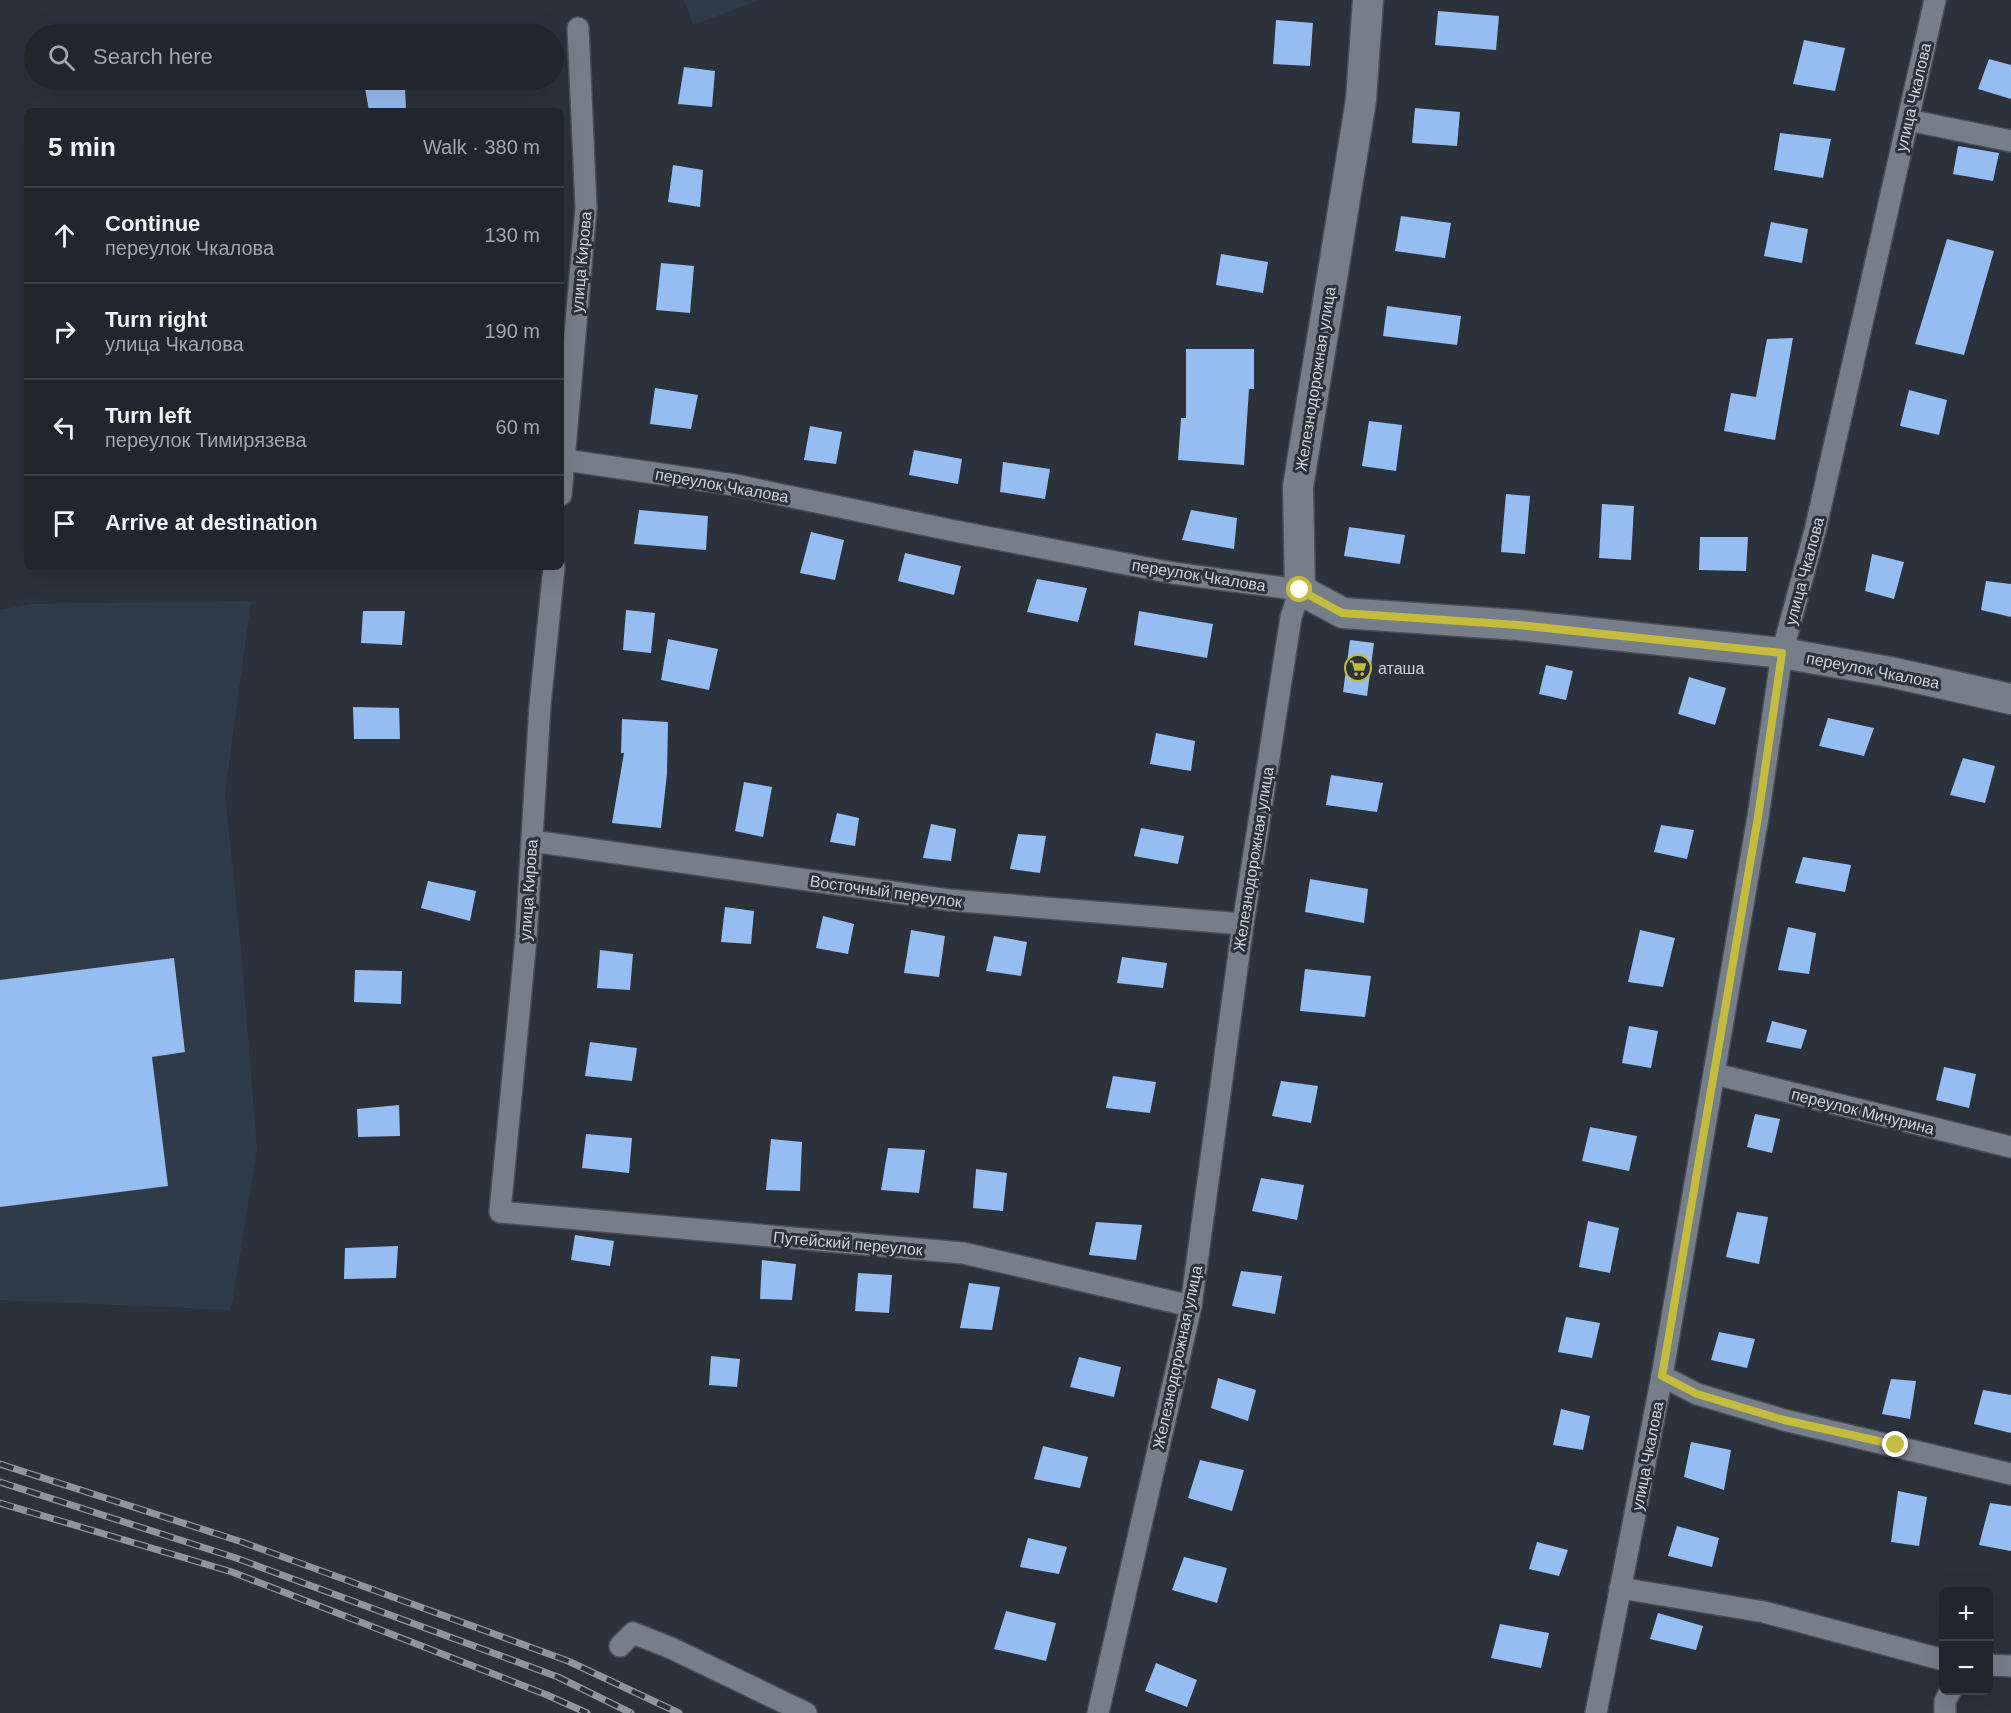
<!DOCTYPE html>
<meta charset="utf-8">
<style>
:root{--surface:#20262c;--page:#282e34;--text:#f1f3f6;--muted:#a2a5a9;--line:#3d4348}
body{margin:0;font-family:Helvetica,sans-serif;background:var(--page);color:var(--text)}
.controls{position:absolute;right:18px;bottom:18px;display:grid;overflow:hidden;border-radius:9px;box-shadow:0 6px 24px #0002}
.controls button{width:54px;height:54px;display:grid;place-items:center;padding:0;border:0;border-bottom:2px solid var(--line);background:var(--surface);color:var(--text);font:30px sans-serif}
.stop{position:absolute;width:18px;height:18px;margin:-14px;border:4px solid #c4bc3d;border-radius:50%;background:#fff}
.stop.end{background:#c4bc3d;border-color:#fff;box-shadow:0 2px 6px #0008}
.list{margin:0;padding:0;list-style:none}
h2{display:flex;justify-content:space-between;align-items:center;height:78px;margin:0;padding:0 24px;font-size:26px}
h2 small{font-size:20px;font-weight:400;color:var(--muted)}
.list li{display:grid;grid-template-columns:39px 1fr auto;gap:18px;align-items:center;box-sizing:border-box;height:96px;padding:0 24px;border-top:2px solid var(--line)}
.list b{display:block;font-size:22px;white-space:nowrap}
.list p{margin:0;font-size:20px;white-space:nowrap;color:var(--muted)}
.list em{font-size:20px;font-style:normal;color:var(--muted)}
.icon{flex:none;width:33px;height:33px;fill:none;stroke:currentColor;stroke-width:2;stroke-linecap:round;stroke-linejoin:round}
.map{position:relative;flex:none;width:2011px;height:1713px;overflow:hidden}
.search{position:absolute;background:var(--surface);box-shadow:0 6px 24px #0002;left:24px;top:24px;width:540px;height:66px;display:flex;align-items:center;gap:15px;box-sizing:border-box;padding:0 21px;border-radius:33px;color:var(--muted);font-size:22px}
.panel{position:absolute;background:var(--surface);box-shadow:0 6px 24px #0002;left:24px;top:108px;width:540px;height:462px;border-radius:9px}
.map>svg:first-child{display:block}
.built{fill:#303b49}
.building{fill:#96bdf2}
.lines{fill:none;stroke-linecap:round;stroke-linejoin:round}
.street-casing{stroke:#474e55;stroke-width:24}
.secondary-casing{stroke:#474e55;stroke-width:33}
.street{stroke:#767e89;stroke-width:21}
.secondary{stroke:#767e89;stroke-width:30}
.rail-casing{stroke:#8f959c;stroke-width:7}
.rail{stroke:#2b323b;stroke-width:4.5;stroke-dasharray:14;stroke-linecap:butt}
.route{stroke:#c4bc3d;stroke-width:8}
.labels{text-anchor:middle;stroke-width:6;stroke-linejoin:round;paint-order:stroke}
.street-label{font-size:16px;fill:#cdd2d8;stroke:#2b323b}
.poi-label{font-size:16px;fill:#cdd2d8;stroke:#2b323b;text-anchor:start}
</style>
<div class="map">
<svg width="2011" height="1713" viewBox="0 0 2011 1713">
<rect width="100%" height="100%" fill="#2b323b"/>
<!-- built -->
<g class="built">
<path d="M 684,0 L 760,0 L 693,25 Z"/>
<path d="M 251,601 L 225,793 L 241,950 L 257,1149 L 231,1310 L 0,1300 L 0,610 L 32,604 Z"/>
</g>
<!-- building -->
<g class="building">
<path d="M 1438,11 L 1499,16 L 1496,50 L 1435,45 Z"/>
<path d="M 1276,20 L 1313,23 L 1310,66 L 1273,64 Z"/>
<path d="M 1804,40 L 1845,48 L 1835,91 L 1793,84 Z"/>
<path d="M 1989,59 L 2011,65 L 2011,99 L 1978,89 Z"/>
<path d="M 684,67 L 715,71 L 712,107 L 678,104 Z"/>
<path d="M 405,86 L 406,111 L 369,111 L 365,88 Z"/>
<path d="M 1415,108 L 1460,112 L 1457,146 L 1412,143 Z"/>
<path d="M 1780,133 L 1831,139 L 1823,178 L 1774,170 Z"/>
<path d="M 1958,146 L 1999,153 L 1993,181 L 1953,174 Z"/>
<path d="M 673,165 L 703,170 L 700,207 L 668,202 Z"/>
<path d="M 1401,216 L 1451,223 L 1445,258 L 1395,251 Z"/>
<path d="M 1771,222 L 1808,229 L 1802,263 L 1764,256 Z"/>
<path d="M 1947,239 L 1994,251 L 1964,355 L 1915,344 Z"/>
<path d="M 1221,254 L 1268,262 L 1263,293 L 1216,285 Z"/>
<path d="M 661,263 L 694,266 L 690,313 L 656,310 Z"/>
<path d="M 1387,306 L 1461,316 L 1457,345 L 1383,336 Z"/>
<path d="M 1793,338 L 1775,440 L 1724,431 L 1731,393 L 1756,397 L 1767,339 Z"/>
<path d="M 1186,349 L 1254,349 L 1254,389 L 1249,389 L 1244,465 L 1178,460 L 1181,418 L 1186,418 Z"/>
<path d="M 655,388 L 698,395 L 691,429 L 650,424 Z"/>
<path d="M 1909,390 L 1947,400 L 1939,435 L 1900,426 Z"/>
<path d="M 1369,421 L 1402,425 L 1396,471 L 1362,466 Z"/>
<path d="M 810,426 L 842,432 L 836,464 L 804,460 Z"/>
<path d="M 914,450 L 962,459 L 958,484 L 909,475 Z"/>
<path d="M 1003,462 L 1050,469 L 1045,499 L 1000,492 Z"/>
<path d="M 1506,494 L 1530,496 L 1525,554 L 1501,552 Z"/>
<path d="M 1602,504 L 1634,506 L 1631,560 L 1599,558 Z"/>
<path d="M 639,510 L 708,516 L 706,550 L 634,544 Z"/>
<path d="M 1191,510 L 1237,518 L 1234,549 L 1182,540 Z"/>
<path d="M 1349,527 L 1405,535 L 1400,564 L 1344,556 Z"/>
<path d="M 811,532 L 844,540 L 835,580 L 800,573 Z"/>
<path d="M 1700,537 L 1748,537 L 1746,571 L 1699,570 Z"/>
<path d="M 905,553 L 961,566 L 954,595 L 898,581 Z"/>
<path d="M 1872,554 L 1904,562 L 1894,599 L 1865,591 Z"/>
<path d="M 1037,579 L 1087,588 L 1078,622 L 1027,612 Z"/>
<path d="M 1986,581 L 2011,584 L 2011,617 L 1981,610 Z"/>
<path d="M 626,610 L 655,613 L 651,653 L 623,650 Z"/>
<path d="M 363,611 L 405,611 L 402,645 L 361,643 Z"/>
<path d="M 1139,611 L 1213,624 L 1207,658 L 1134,645 Z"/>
<path d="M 668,639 L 718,649 L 709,690 L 661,680 Z"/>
<path d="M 1350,640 L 1374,643 L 1367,696 L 1343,692 Z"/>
<path d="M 1546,665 L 1573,671 L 1566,700 L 1539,694 Z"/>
<path d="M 1689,677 L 1726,688 L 1715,725 L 1678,714 Z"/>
<path d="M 353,707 L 399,708 L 400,739 L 354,739 Z"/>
<path d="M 1828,718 L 1874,728 L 1864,756 L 1819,746 Z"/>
<path d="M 622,719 L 668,722 L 667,774 L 661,828 L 612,823 L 624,753 L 621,753 Z"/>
<path d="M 1156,733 L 1195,741 L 1191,771 L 1150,764 Z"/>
<path d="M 1963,758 L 1995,766 L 1985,803 L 1950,795 Z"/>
<path d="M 1331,775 L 1383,783 L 1377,812 L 1326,805 Z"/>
<path d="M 744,782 L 772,787 L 763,837 L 735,831 Z"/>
<path d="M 837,813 L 859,818 L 855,846 L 830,842 Z"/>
<path d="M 931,824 L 956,829 L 951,861 L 923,858 Z"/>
<path d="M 1661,825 L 1694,830 L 1687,859 L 1654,852 Z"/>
<path d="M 1141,828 L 1184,836 L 1178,864 L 1134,856 Z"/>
<path d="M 1018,834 L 1046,836 L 1040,873 L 1010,869 Z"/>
<path d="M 1803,857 L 1851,865 L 1845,892 L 1795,883 Z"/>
<path d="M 1310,879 L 1368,889 L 1364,923 L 1305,912 Z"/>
<path d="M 428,881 L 476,891 L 470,921 L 421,908 Z"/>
<path d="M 725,907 L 754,911 L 751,944 L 721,942 Z"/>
<path d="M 823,916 L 854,924 L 848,954 L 816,948 Z"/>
<path d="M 1788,927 L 1816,933 L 1809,974 L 1778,970 Z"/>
<path d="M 911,930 L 945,936 L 939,977 L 904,973 Z"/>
<path d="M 1640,930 L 1675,938 L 1663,987 L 1628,982 Z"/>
<path d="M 994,936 L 1027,942 L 1021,976 L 986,971 Z"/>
<path d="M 600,950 L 633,954 L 630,990 L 597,988 Z"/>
<path d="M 1122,957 L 1167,963 L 1163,988 L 1117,983 Z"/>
<path d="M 174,958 L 185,1052 L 152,1057 L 168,1186 L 0,1207 L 0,980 Z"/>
<path d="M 1305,969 L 1371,976 L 1365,1017 L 1300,1011 Z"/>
<path d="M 355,970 L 402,971 L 401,1004 L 354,1002 Z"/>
<path d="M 1772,1021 L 1807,1030 L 1801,1049 L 1766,1042 Z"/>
<path d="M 1629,1026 L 1658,1031 L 1651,1068 L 1622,1063 Z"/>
<path d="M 590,1042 L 637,1048 L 632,1081 L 585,1076 Z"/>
<path d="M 1944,1067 L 1976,1074 L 1969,1108 L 1936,1100 Z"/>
<path d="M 1113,1076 L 1156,1082 L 1150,1113 L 1106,1108 Z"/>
<path d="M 1281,1081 L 1318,1086 L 1311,1123 L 1272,1116 Z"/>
<path d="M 399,1105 L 400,1136 L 358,1137 L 357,1109 Z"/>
<path d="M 1755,1114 L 1780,1119 L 1772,1153 L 1747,1147 Z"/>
<path d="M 1590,1127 L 1637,1136 L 1629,1171 L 1582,1161 Z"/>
<path d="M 586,1134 L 632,1138 L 629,1173 L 582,1168 Z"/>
<path d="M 771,1139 L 802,1142 L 800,1191 L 766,1190 Z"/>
<path d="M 888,1148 L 925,1150 L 919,1193 L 881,1190 Z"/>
<path d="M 976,1169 L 1007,1173 L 1003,1211 L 973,1208 Z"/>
<path d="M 1261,1178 L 1304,1185 L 1297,1220 L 1252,1211 Z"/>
<path d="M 1737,1212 L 1768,1217 L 1759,1264 L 1726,1257 Z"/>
<path d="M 1588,1221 L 1619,1228 L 1610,1273 L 1579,1267 Z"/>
<path d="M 1096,1222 L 1142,1225 L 1136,1260 L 1089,1255 Z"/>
<path d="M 575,1235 L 614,1241 L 610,1266 L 571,1260 Z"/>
<path d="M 398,1246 L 396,1278 L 344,1279 L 345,1248 Z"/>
<path d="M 762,1260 L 796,1264 L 792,1300 L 760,1299 Z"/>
<path d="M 1241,1271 L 1282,1276 L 1275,1314 L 1232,1306 Z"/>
<path d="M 858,1273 L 892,1275 L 889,1313 L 855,1311 Z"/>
<path d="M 969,1283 L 1000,1287 L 992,1330 L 960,1328 Z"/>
<path d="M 1566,1317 L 1600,1323 L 1592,1358 L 1558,1352 Z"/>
<path d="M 1719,1332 L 1755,1339 L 1747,1368 L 1711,1360 Z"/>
<path d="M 711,1356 L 740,1359 L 737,1387 L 709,1385 Z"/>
<path d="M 1079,1357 L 1121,1367 L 1114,1397 L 1070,1387 Z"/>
<path d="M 1218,1378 L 1256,1390 L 1248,1421 L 1211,1408 Z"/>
<path d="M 1891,1379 L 1916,1381 L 1910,1419 L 1882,1414 Z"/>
<path d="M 1983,1390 L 2011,1395 L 2011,1433 L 1974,1424 Z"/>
<path d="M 1561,1409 L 1590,1416 L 1583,1450 L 1553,1445 Z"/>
<path d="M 1691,1442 L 1731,1450 L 1724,1490 L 1684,1477 Z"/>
<path d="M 1043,1446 L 1088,1457 L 1080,1488 L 1034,1479 Z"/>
<path d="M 1200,1460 L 1244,1470 L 1232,1511 L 1188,1498 Z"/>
<path d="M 1898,1491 L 1927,1497 L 1919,1546 L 1891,1542 Z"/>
<path d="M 1990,1503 L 2011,1506 L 2011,1551 L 1979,1545 Z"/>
<path d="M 1677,1526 L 1719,1538 L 1712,1567 L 1668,1556 Z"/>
<path d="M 1028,1538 L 1067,1547 L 1059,1574 L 1020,1567 Z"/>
<path d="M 1537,1542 L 1568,1550 L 1559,1576 L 1529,1569 Z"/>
<path d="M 1184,1557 L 1227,1568 L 1217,1603 L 1172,1590 Z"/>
<path d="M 1006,1611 L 1056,1623 L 1046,1661 L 994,1649 Z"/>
<path d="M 1658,1613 L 1703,1626 L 1696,1650 L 1650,1639 Z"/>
<path d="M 1500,1624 L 1549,1633 L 1541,1668 L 1491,1658 Z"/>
<path d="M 1156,1663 L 1197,1680 L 1187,1707 L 1145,1691 Z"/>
</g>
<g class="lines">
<defs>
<g id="street">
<path d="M 1908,120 L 2011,141"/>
<path d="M 565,460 L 735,485 L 950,530 L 1173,573 L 1300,590 L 1291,617 L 1243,924 L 1191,1306 L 1098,1713"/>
<path d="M 561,495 L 586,208 L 578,28"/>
<path d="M 554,567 L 540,705 L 526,938 L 500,1212 L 963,1253 L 1191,1306"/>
<path d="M 532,841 L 949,900 L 1243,924"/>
<path d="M 1715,1074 L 2011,1147"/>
<path d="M 1662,1376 L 1697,1394 L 1784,1420 L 2011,1474"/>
<path d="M 1620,1588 L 1764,1612 L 1944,1660"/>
<path d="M 620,1646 L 633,1633 L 671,1648 L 806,1713"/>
<path d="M 1988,1665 L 2011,1666"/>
<path d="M 1596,1713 L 1662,1376 L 1758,817 L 1782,653 L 1815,531 L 1935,0"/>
<path d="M 1945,1713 L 1945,1701 L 1951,1690"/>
</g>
<path id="secondary" d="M 1368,0 L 1361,100 L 1298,487 L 1300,590 L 1343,613 L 1518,625 L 1782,653 L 1890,672 L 2011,699"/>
</defs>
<!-- street casing -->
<use href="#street" class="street-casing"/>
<!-- secondary casing -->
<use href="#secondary" class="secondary-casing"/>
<!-- street -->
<use href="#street" class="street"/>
<!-- secondary -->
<use href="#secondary" class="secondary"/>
<defs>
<g id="rail">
<path d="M 0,1464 L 242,1542 L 568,1661 L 679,1713"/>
<path d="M 0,1482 L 236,1558 L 558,1677 L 631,1713"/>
<path d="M 0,1503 L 232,1572 L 547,1695 L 587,1713"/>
</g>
</defs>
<!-- rail casing -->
<use href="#rail" class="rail-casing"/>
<!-- rail -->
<use href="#rail" class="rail"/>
</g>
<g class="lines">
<!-- route -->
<path class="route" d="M 1300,590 L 1342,613 L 1518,625 L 1782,653 L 1758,817 L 1662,1376 L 1697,1394 L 1784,1420 L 1896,1445"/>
</g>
<!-- icons -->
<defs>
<symbol id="supermarket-ring" viewBox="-11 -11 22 22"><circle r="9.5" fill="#2b323b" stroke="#c4bc3d" stroke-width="1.5"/><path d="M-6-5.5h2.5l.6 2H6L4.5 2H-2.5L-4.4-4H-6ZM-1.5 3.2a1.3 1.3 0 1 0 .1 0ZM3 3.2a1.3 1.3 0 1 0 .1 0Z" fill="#c4bc3d"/></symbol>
</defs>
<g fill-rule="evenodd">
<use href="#supermarket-ring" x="1343" y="653" width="30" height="30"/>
</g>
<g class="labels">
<!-- street labels -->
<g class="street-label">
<text transform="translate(1913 97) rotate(-77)" y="6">улица Чкалова</text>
<text transform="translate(581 262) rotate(-85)" y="6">улица Кирова</text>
<text transform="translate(1315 379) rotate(-81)" y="6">Железнодорожная улица</text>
<text transform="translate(722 485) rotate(10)" y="6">переулок Чкалова</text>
<text transform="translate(1804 571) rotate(-75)" y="6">улица Чкалова</text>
<text transform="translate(1199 575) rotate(9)" y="6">переулок Чкалова</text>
<text transform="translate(1873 670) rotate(11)" y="6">переулок Чкалова</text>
<text transform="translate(1253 859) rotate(-81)" y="6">Железнодорожная улица</text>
<text transform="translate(528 890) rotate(-86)" y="6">улица Кирова</text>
<text transform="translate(886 891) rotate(8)" y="6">Восточный переулок</text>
<text transform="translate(1863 1111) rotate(14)" y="6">переулок Мичурина</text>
<text transform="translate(848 1243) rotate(5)" y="6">Путейский переулок</text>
<text transform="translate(1177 1357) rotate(-78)" y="6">Железнодорожная улица</text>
<text transform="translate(1647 1456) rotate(-79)" y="6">улица Чкалова</text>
</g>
<!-- poi labels -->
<g class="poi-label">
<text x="1378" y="674">аташа</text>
</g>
</g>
</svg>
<div class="controls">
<button>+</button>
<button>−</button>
</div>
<div class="stop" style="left:1300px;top:590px"></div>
<div class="stop end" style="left:1896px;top:1445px"></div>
<div class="search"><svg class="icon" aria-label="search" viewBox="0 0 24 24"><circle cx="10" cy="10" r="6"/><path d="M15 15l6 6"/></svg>Search here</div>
<section class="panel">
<h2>5 min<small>Walk · 380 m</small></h2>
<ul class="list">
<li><svg class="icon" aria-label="ahead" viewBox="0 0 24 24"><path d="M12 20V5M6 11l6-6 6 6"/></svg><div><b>Continue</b><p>переулок Чкалова</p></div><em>130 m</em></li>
<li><svg class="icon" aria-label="right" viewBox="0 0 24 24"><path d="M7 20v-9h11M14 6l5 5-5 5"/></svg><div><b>Turn right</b><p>улица Чкалова</p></div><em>190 m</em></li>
<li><svg class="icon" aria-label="left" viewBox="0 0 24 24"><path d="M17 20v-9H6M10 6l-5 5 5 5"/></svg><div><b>Turn left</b><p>переулок Тимирязева</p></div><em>60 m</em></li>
<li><svg class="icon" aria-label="arrive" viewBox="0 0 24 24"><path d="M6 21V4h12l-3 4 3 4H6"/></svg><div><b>Arrive at destination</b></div></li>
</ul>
</section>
</div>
